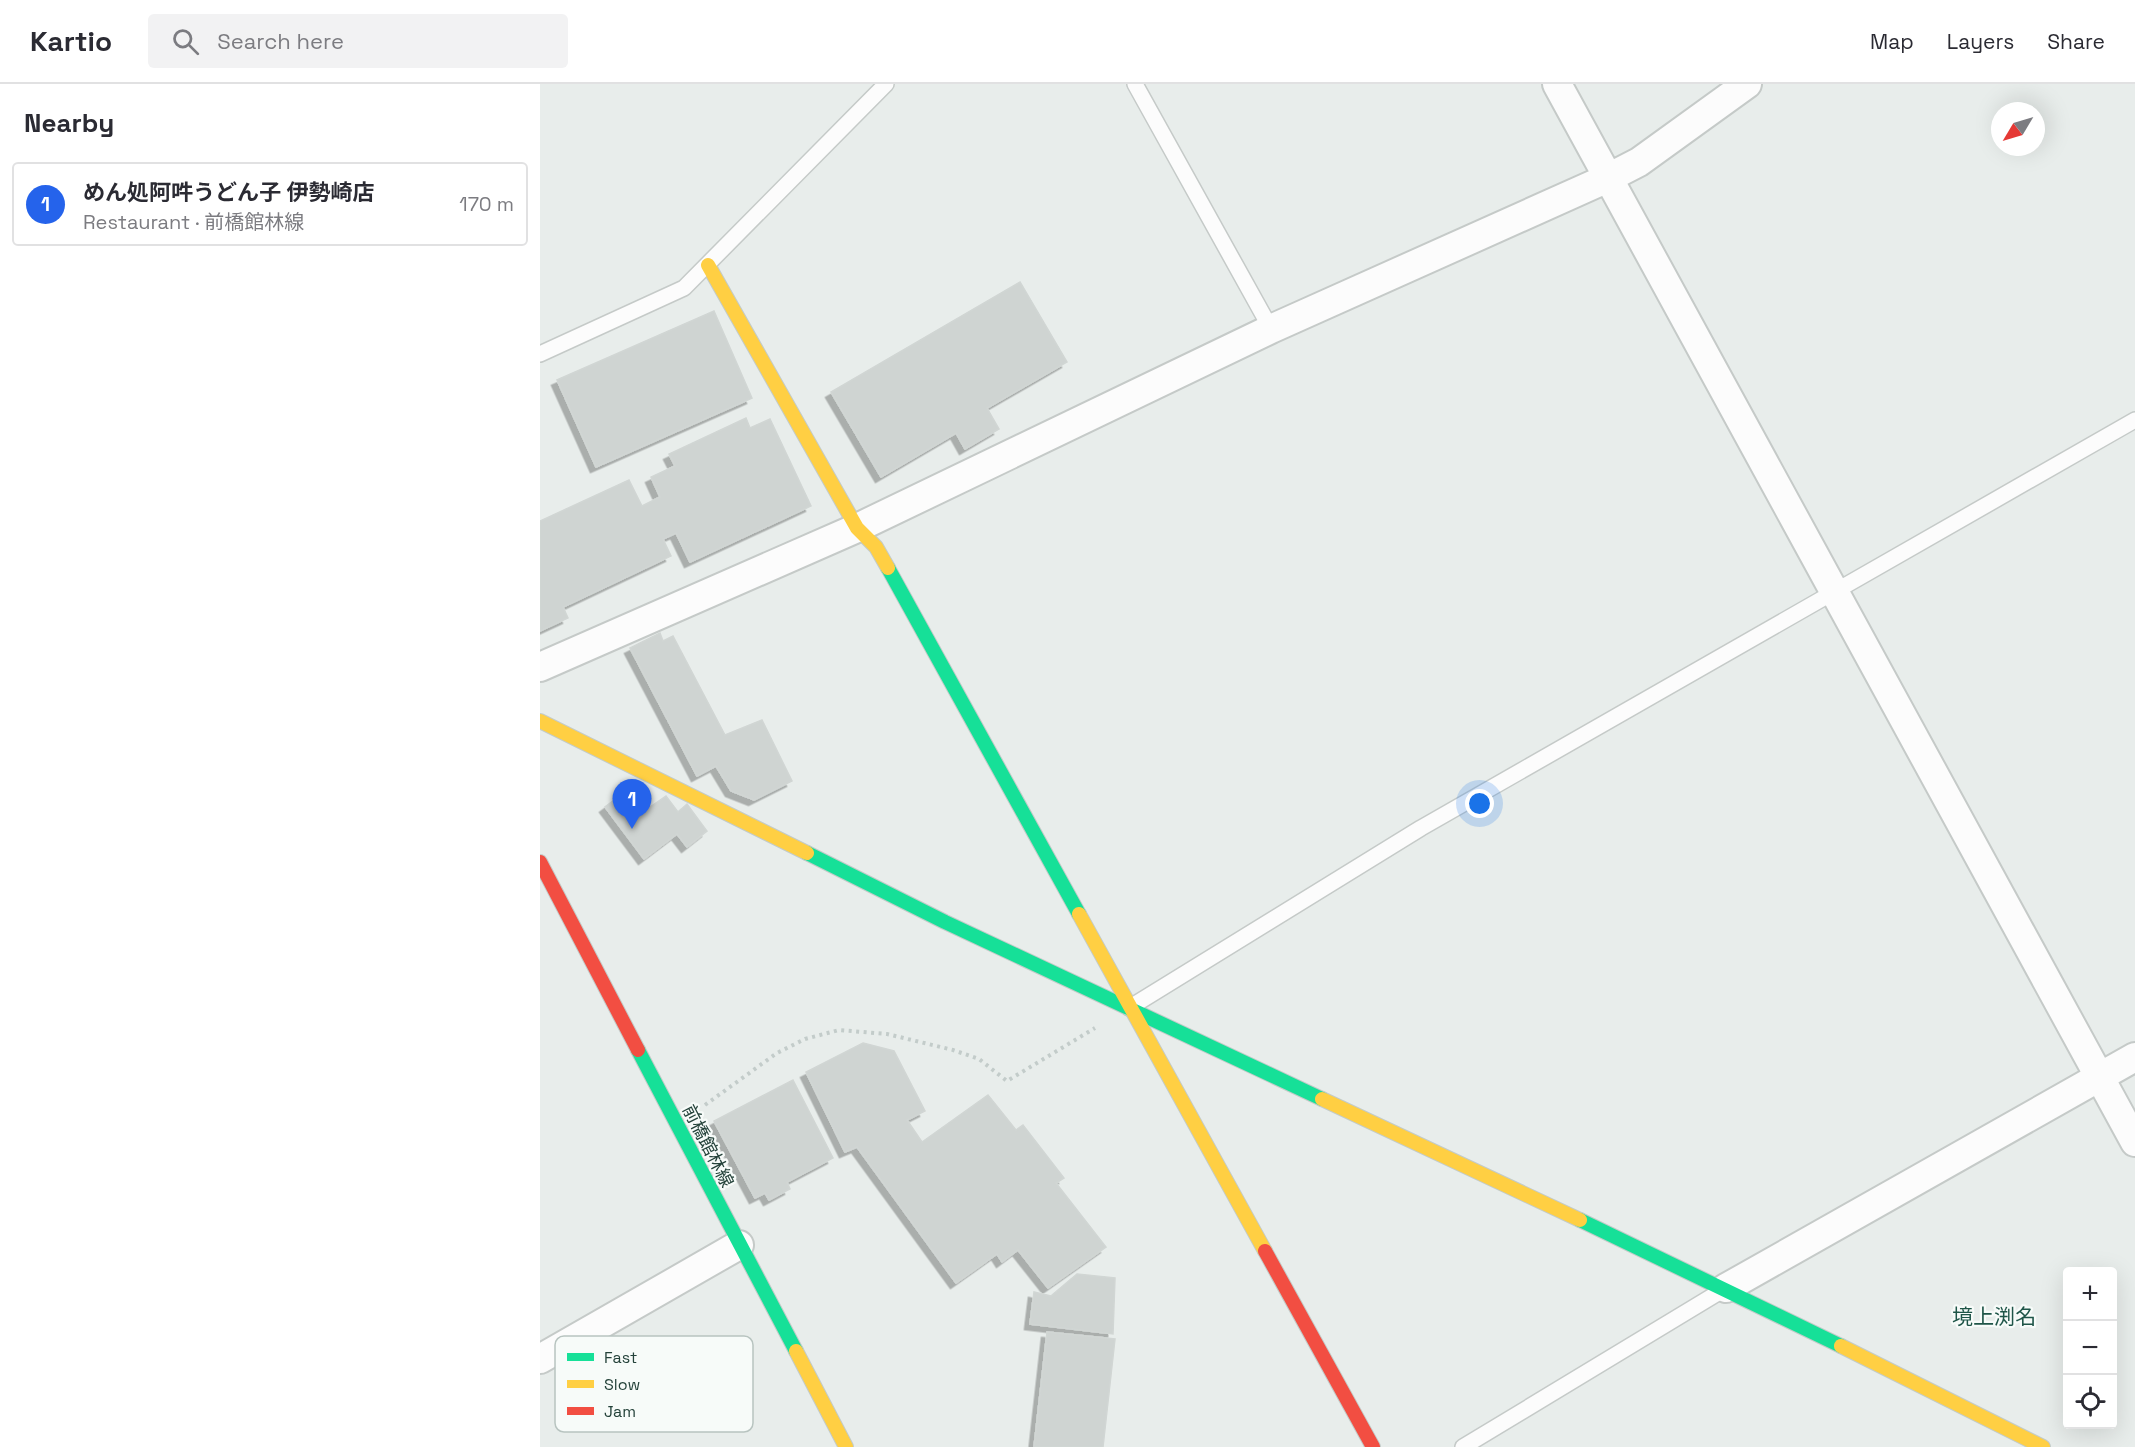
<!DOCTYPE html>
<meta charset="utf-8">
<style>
:root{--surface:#fff;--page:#f2f2f3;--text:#2b2b33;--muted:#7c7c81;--line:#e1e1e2;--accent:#2563eb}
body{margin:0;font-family:"Space Grotesk","Noto Sans JP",sans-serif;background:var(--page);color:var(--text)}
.controls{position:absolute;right:18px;bottom:18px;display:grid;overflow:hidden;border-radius:6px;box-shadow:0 6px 24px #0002}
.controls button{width:54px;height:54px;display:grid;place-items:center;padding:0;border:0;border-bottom:2px solid var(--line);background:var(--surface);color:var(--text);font:30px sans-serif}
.compass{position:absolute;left:1451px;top:18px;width:54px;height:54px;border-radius:50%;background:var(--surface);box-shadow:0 6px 24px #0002;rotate:232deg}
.you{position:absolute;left:940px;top:720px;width:21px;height:21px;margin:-15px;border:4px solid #fff;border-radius:50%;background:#1a73e8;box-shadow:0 0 0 9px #1a73e833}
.badge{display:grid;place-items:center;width:39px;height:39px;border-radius:50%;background:var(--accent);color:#fff;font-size:20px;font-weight:700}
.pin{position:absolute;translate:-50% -50px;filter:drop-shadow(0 2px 3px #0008)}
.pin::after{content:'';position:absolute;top:32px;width:21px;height:18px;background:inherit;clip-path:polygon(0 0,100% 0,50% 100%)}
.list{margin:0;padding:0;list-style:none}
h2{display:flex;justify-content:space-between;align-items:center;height:78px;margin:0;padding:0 24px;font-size:26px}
h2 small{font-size:20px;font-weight:400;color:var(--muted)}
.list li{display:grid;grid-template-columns:39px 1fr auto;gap:18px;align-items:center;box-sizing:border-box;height:84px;margin:0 12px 12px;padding:0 12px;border:2px solid var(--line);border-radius:6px}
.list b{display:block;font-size:22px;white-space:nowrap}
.list p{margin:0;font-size:20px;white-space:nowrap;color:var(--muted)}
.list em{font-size:20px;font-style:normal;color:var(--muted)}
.icon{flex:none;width:33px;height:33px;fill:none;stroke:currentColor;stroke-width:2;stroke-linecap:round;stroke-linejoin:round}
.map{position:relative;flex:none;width:1595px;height:1363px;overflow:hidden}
header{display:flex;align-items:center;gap:36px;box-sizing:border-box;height:84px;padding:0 30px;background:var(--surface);border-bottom:2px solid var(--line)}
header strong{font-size:28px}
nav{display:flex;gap:33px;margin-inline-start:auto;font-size:21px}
.search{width:420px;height:54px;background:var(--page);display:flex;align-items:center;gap:15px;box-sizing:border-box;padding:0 21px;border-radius:6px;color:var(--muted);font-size:22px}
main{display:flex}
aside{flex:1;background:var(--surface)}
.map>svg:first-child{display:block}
.building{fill:#cfd4d2;stroke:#d1d6d4;stroke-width:1.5;filter:url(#shadow)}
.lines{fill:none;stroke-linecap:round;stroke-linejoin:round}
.lane-casing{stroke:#c5cac8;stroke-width:18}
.street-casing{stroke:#c5cac8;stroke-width:32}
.fast-casing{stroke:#c3cbc8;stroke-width:16}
.slow-casing{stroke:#c3cbc8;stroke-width:16}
.jam-casing{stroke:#c3cbc8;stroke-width:16}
.path{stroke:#c3ccca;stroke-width:4;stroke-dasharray:3 4.5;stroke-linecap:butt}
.lane{stroke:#fcfcfc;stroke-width:15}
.street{stroke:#fcfcfc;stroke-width:28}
.fast{stroke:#16e098;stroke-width:14}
.slow{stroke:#ffcf43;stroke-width:14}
.jam{stroke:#f24e42;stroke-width:14}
.labels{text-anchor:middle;stroke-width:4.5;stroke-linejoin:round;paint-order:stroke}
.street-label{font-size:18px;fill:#24423a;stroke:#f7fbf9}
.quarter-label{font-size:21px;fill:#1f5548;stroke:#f7fbf9}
.key{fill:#f7fbf9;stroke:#b8c4c0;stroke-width:1.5}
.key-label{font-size:16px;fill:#24423a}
</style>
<header>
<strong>Kartio</strong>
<div class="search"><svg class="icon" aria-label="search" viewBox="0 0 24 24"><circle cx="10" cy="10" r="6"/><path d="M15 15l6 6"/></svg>Search here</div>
<nav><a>Map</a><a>Layers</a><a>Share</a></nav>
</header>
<main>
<aside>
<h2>Nearby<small></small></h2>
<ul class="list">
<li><span class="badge">1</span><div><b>めん処阿吽うどん子 伊勢崎店</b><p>Restaurant · 前橋館林線</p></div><em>170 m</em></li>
</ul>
</aside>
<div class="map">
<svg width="1595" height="1363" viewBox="0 0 1595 1363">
<defs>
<filter id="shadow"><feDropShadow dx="-5.5" dy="5.5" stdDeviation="0" flood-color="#0004"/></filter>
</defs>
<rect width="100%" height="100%" fill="#e8edeb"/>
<!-- building -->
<g class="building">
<path d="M 480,198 L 527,278 L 447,324 L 459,345 L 425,365 L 416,349 L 341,393 L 291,308 Z"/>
<path d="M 174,227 L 212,314 L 56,383 L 17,296 Z"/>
<path d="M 206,334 L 210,344 L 230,335 L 271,422 L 150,478 L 136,449 L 123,455 L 131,472 L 23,523 L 28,534 L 0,547 L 0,437 L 89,396 L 102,422 L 120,413 L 111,393 L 135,382 L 129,370 Z"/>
<path d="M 120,549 L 123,557 L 133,552 L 185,651 L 222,636 L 252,697 L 214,716 L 191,707 L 176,682 L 157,692 L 90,564 Z"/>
<path d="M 93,702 L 110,723 L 126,712 L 138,728 L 147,720 L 167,747 L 147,763 L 137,750 L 104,775 L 65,723 Z"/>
<path d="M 323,959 L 354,967 L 385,1027 L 367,1036 L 382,1058 L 448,1011 L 476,1046 L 483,1041 L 524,1094 L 516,1099 L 566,1163 L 508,1204 L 478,1166 L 462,1178 L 457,1170 L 416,1199 L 317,1063 L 305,1068 L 266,988 Z"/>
<path d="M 253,996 L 293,1074 L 247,1098 L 250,1105 L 229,1116 L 225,1109 L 215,1114 L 174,1037 Z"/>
<path d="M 537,1190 L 575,1194 L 573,1250 L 490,1240 L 494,1208 L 511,1212 Z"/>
<path d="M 507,1248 L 575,1255 L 563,1363 L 494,1363 Z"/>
</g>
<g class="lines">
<defs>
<g id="lane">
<path d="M 595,0 L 731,245"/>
<path d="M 0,270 L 144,204 L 346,0"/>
<path d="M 589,924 L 881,744 L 1595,336"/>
<path d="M 923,1363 L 1186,1204"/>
</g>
<g id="street">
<path d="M 1017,0 L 1595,1058"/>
<path d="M 0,583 L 317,444 L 731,245 L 1068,94 L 1099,78 L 1207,0"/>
<path d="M 1186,1204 L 1595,973"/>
<path d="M 0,1275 L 199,1161"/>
</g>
<g id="fast">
<path d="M 348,484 L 539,830"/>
<path d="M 267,769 L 405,838 L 782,1015"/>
<path d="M 98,966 L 256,1267"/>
<path d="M 1040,1136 L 1301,1262"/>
</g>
<g id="slow">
<path d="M 168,181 L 317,444 L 336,463 L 348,484"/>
<path d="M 0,637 L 267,769"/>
<path d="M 539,830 L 725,1167"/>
<path d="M 782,1015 L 1040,1136"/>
<path d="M 1301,1262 L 1503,1363"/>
<path d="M 256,1267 L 306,1363"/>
</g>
<g id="jam">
<path d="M 0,778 L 98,966"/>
<path d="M 725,1167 L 833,1363"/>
</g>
</defs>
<!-- lane casing -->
<use href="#lane" class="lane-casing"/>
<!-- street casing -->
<use href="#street" class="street-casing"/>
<!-- fast casing -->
<use href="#fast" class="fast-casing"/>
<!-- slow casing -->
<use href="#slow" class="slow-casing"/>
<!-- jam casing -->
<use href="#jam" class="jam-casing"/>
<!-- path -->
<path class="path" d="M 165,1021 L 237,969 L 265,955 L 299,946 L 347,950 L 413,966 L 439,975 L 467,997 L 555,944"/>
<!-- lane -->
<use href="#lane" class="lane"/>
<!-- street -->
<use href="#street" class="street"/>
<!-- fast -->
<use href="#fast" class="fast"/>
<!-- slow -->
<use href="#slow" class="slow"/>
<!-- jam -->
<use href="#jam" class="jam"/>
</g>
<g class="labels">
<!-- street labels -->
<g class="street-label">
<text transform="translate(168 1062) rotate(63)" y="6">前橋館林線</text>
</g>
<!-- quarter labels -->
<g class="quarter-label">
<text x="1454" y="1240">境上渕名</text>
</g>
</g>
<!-- legend -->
<rect x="15" y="1252" width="198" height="96" rx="9" class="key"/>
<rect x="27" y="1269" width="27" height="8" fill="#16e098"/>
<rect x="27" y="1296" width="27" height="8" fill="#ffcf43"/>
<rect x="27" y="1323" width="27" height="8" fill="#f24e42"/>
<g class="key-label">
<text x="64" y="1279">Fast</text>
<text x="64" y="1306">Slow</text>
<text x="64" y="1333">Jam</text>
</g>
</svg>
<div class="controls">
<button>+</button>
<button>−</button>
<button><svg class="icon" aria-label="locate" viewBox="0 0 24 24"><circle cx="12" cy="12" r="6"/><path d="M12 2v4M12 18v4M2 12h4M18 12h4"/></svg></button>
</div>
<svg class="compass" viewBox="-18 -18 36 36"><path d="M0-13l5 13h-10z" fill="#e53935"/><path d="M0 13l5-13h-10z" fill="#7c7c81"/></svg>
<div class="you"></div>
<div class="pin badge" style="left:92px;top:745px">1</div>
</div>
</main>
